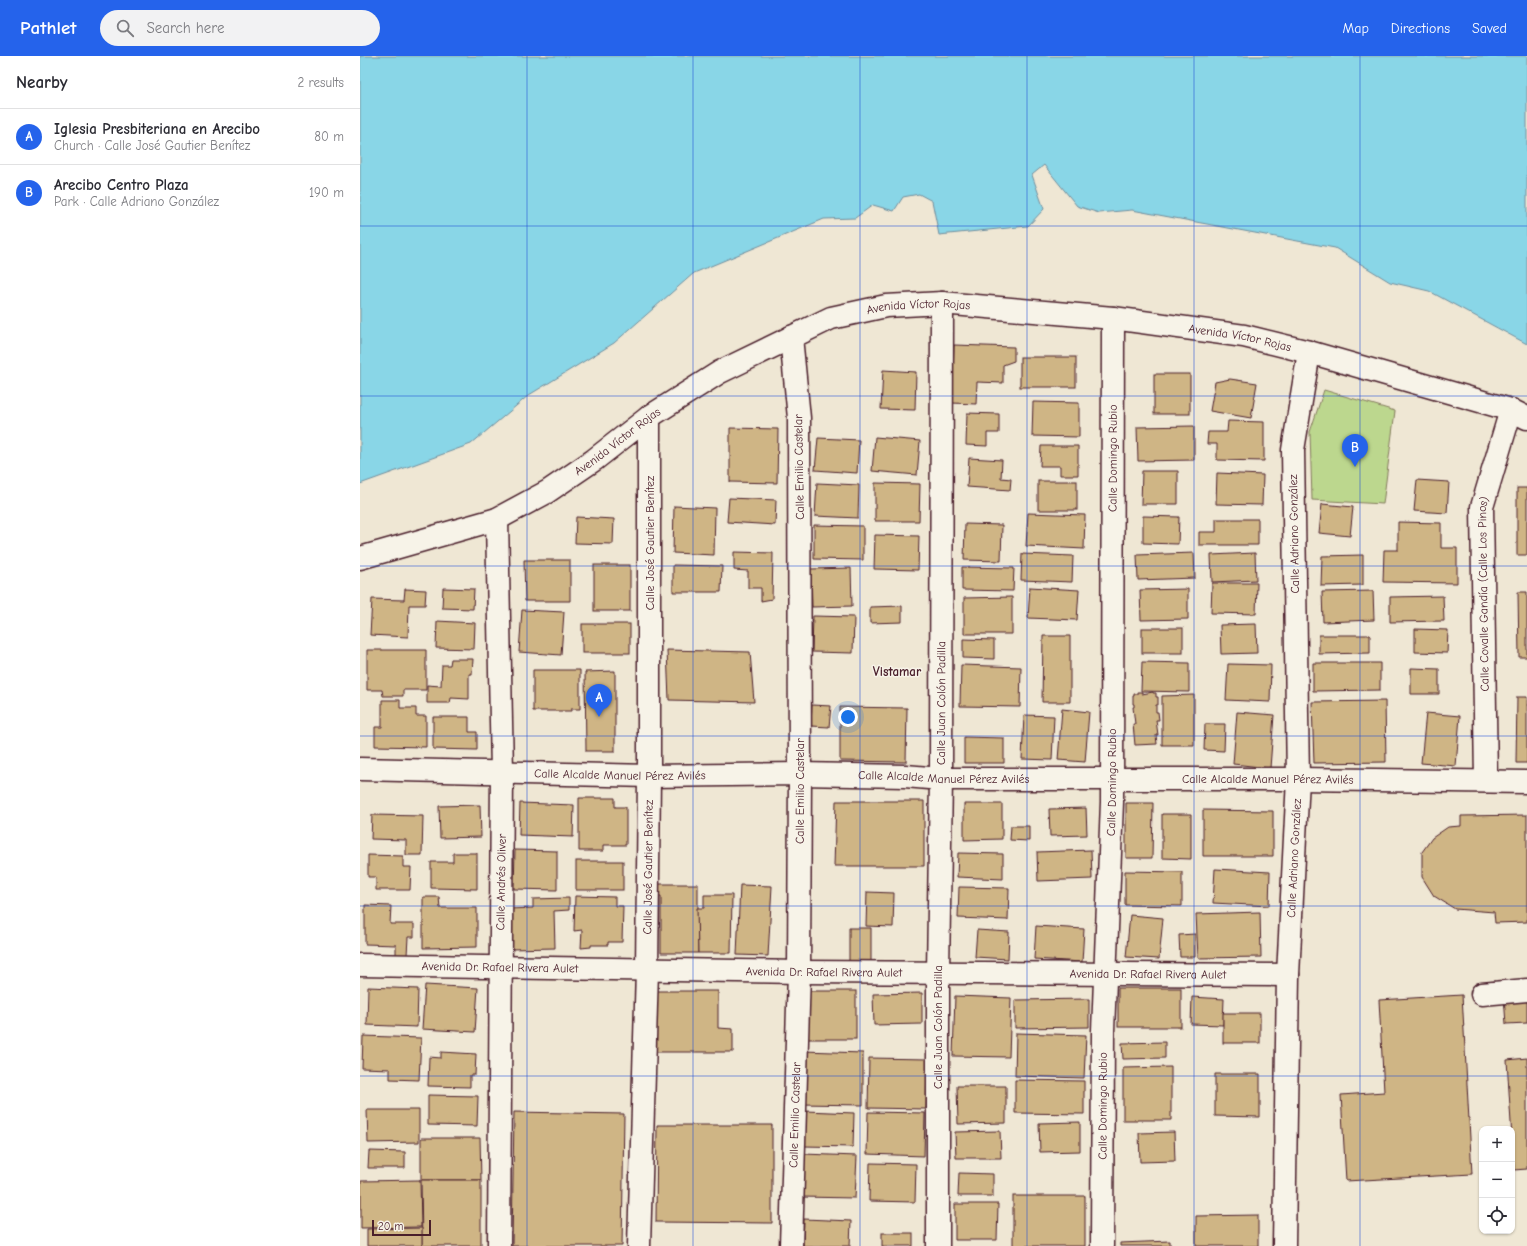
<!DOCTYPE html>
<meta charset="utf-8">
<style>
:root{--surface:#fff;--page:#f2f2f3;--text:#2b2b33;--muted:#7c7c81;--line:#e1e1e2;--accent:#2563eb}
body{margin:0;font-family:"Comic Neue",sans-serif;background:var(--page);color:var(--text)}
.controls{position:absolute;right:12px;bottom:12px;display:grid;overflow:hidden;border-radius:8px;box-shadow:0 1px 3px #0004}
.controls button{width:36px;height:36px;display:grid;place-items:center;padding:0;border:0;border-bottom:1px solid var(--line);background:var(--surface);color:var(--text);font:20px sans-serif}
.scale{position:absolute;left:12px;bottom:10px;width:59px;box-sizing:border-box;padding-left:4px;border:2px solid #4a1f2b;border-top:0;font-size:11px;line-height:14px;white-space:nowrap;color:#4a1f2b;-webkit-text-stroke:3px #f7f3e8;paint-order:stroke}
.you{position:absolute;left:488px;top:661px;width:14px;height:14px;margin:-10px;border:3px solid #fff;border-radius:50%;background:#1a73e8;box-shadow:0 0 0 6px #1a73e833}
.badge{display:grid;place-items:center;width:26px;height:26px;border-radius:50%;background:var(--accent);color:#fff;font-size:13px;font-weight:700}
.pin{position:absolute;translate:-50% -33px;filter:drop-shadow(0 1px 2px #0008)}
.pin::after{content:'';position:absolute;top:21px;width:14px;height:12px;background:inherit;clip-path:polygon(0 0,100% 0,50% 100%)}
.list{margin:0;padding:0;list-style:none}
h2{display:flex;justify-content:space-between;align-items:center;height:52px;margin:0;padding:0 16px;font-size:17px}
h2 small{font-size:13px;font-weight:400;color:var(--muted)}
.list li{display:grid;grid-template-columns:26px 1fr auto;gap:12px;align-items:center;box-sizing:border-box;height:56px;padding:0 16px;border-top:1px solid var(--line)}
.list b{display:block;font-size:15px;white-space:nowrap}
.list p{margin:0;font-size:13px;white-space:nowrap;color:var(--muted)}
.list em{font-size:13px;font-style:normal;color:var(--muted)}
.icon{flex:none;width:22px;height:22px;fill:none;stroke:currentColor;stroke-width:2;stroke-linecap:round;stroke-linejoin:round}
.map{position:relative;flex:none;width:1167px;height:1190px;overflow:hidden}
header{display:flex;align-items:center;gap:24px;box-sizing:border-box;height:56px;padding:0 20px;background:var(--accent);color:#fff}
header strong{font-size:19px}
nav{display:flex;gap:22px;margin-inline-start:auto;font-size:14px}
.search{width:280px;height:36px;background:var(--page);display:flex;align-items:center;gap:10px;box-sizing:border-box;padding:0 14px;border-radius:22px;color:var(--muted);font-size:15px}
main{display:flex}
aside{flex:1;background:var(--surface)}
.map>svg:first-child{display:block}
.green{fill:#bcd78e;stroke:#837b5c}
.water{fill:#89d6e7;stroke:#708d9c}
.building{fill:#cfb585;stroke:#4a1f2b}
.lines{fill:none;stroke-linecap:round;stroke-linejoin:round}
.minor-casing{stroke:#4a1f2b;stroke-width:25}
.minor{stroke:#f7f3e8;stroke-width:22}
.grid{fill:none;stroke:#1d4ed8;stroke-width:1;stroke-opacity:0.55}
.labels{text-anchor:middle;stroke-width:3;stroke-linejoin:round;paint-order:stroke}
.street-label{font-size:12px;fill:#4a1f2b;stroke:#f7f3e8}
.neighbourhood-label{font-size:13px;font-weight:bold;fill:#4a1f2b;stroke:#f7f3e8}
</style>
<header>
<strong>Pathlet</strong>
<div class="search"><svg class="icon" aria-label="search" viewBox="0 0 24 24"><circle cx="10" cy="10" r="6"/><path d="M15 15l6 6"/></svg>Search here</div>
<nav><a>Map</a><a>Directions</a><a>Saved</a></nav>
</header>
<main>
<aside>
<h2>Nearby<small>2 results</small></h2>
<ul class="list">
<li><span class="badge">A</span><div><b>Iglesia Presbiteriana en Arecibo</b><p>Church · Calle José Gautier Benítez</p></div><em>80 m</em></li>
<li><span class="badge">B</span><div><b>Arecibo Centro Plaza</b><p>Park · Calle Adriano González</p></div><em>190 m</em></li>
</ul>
</aside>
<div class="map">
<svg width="1167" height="1190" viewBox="0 0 1167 1190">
<rect width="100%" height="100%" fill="#efe7d4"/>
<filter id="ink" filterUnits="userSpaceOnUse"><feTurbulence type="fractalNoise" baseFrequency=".025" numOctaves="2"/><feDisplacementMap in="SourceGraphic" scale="8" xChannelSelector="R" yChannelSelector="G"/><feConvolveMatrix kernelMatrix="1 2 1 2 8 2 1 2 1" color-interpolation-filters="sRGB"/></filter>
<g filter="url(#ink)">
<!-- green -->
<path class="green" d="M 964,334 L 1035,355 L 1023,448 L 952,444 L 950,376 Z"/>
<!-- water -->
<path class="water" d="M 0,0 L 1167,0 L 1167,288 L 1069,235 L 1030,226 L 975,192 L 772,154 L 739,157 L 717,150 L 684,109 L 672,119 L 684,153 L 668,170 L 579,179 L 572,145 L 559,138 L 543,141 L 534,155 L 513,149 L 495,162 L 464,163 L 334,217 L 254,287 L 169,339 L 111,388 L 0,428 Z"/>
<!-- building -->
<g class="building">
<path d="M 594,289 L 654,291 L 654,305 L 643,309 L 643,327 L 617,326 L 616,348 L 592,347 Z"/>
<rect x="660" y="301" width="56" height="30"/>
<path d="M 523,314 L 556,316 L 555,354 L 521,353 Z"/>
<rect x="794" y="318" width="36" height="40"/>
<path d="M 870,323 L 897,327 L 891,362 L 850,355 L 855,326 Z"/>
<path d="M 673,346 L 719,347 L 719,381 L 672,380 Z"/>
<path d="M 607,357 L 639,358 L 639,377 L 627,377 L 627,390 L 606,389 Z"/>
<path d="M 868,365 L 904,366 L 904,405 L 857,404 L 857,388 L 847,388 L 848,376 L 867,376 Z"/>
<path d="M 834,370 L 834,404 L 778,405 L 777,371 Z"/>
<path d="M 370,372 L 418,373 L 417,427 L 370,426 Z"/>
<path d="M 515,381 L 560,385 L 557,419 L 512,415 Z"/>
<path d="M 458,382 L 499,384 L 497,417 L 455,414 Z"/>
<path d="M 681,390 L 718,390 L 718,419 L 700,419 L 700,410 L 680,410 Z"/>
<path d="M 609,402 L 642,404 L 641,422 L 651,423 L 650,434 L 607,431 Z"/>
<path d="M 782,415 L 818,415 L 818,448 L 781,448 Z"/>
<path d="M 857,417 L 903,419 L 902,449 L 856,448 Z"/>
<path d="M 1057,424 L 1089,426 L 1087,457 L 1054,455 Z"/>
<rect x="678" y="425" width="39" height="29"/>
<path d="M 457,427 L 499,429 L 498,462 L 455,460 Z"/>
<path d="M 515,427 L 560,428 L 559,465 L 515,465 Z"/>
<rect x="1157" y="432" width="10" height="67"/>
<path d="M 369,442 L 416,444 L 415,469 L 367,466 Z"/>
<path d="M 962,448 L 993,451 L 990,480 L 959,477 Z"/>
<path d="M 314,450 L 355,452 L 354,499 L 313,497 Z"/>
<path d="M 668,457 L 725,459 L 724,493 L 666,490 Z"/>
<path d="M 783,460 L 819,461 L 818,488 L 783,487 Z"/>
<path d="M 216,461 L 254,463 L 253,488 L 215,487 Z"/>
<path d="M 856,463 L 898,463 L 898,489 L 839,489 L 839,476 L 856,476 Z"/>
<path d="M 1038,466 L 1081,467 L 1081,492 L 1097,492 L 1097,527 L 1023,526 L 1024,494 L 1038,494 Z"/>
<path d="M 605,468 L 642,469 L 641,505 L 604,504 Z"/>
<path d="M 454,469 L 503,470 L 503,504 L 454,503 Z"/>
<path d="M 515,479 L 559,480 L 558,514 L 514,513 Z"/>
<path d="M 374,496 L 413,497 L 412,543 L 401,545 L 401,532 L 388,532 L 388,515 L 374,514 Z"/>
<path d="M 834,497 L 835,522 L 778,524 L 777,499 Z"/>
<path d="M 895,497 L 896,524 L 852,526 L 851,499 Z"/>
<path d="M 662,498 L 713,500 L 712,526 L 661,524 Z"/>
<path d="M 1003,499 L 1003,529 L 961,530 L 962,500 Z"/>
<path d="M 164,504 L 210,504 L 210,545 L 165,545 Z"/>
<rect x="234" y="509" width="36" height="46"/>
<path d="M 313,509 L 362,510 L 361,536 L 313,536 Z"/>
<path d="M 602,511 L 654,512 L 653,535 L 602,534 Z"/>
<path d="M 491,512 L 492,550 L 452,551 L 451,513 Z"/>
<path d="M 852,527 L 897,527 L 896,558 L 851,557 Z"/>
<path d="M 670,531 L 719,534 L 717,564 L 668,562 Z"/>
<path d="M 83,532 L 114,533 L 113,553 L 82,552 Z"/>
<path d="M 45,533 L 66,534 L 65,549 L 49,549 L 48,581 L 10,579 L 12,543 L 44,544 Z"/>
<path d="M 828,533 L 828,563 L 781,564 L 780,534 Z"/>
<path d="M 1013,535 L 1014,564 L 963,566 L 962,536 Z"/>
<path d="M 1158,536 L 1167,536 L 1167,601 L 1159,601 Z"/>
<path d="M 1083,540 L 1084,565 L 1030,566 L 1030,541 Z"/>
<path d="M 652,541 L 652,578 L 604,578 L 604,542 Z"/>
<path d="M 542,550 L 542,566 L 510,567 L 510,551 Z"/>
<path d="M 162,554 L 204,556 L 201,599 L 159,596 Z"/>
<path d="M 453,560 L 494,561 L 493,597 L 452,596 Z"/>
<path d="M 77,565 L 115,567 L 114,593 L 76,592 Z"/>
<rect x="222" y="568" width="48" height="29"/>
<path d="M 896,568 L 897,597 L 861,598 L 860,569 Z"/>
<rect x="782" y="572" width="41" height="25"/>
<path d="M 1055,573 L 1088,574 L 1087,597 L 1055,596 Z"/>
<path d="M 959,579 L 1010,579 L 1010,597 L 959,598 Z"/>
<path d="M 683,580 L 710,580 L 710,646 L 682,646 Z"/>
<path d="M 603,583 L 634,584 L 634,603 L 603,602 Z"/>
<path d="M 7,594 L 66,594 L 66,634 L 43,634 L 43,640 L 23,640 L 22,634 L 7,634 Z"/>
<path d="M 307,594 L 390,596 L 394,646 L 309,644 Z"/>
<path d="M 91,603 L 113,603 L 112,618 L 109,618 L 109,643 L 91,642 L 90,647 L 67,647 L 67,629 L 81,630 L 82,609 L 90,609 Z"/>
<path d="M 782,606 L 829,607 L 829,636 L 781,635 Z"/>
<path d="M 953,607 L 1020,607 L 1020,634 L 953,635 Z"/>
<path d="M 868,608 L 911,609 L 910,646 L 866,644 Z"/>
<path d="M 601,609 L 661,611 L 660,651 L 600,650 Z"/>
<path d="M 1051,612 L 1079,613 L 1079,638 L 1051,638 Z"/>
<path d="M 173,614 L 220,614 L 220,653 L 211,653 L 211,655 L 173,655 Z"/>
<path d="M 255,615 L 255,695 L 226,695 L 225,616 Z"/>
<path d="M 777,636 L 782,636 L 782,638 L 793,636 L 793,637 L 796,637 L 796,641 L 798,641 L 798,649 L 796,649 L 796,656 L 798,656 L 799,664 L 796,664 L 798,679 L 796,679 L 797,688 L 775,689 L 773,668 L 775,668 L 773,651 L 774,651 L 774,648 L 773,648 L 773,640 L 774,640 L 774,638 L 777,638 Z"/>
<path d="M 834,639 L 834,689 L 802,689 L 802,640 Z"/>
<path d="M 1157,641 L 1167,641 L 1167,707 L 1156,707 Z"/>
<path d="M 22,644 L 40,644 L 40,652 L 56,652 L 56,660 L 66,660 L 66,691 L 15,690 L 15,671 L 22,671 Z"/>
<path d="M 1025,645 L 1026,706 L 954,707 L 952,646 Z"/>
<path d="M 452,649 L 471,650 L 469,671 L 451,670 Z"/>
<path d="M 480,651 L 547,652 L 546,706 L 480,705 Z"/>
<path d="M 702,653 L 729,656 L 725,706 L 698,704 Z"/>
<path d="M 877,656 L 914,659 L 910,712 L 873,708 Z"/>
<path d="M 1066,657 L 1100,660 L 1096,710 L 1061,707 Z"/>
<path d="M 664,659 L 694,660 L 692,704 L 662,703 Z"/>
<path d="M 73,661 L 109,661 L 109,676 L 117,676 L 117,694 L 73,693 Z"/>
<path d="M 845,668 L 865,668 L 864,695 L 844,694 Z"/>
<path d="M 604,681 L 644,682 L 644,707 L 604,707 Z"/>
<path d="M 219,742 L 255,742 L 255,751 L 266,751 L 266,789 L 243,789 L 243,795 L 219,795 Z"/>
<path d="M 476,745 L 564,745 L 564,810 L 474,810 Z"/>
<path d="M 160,747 L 214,749 L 213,781 L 159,779 Z"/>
<path d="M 766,747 L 793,747 L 792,802 L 766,802 Z"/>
<path d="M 604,748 L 642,748 L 642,783 L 604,784 Z"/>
<path d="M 120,749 L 121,781 L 80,782 L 79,750 Z"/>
<path d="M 726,752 L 727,779 L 690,780 L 689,753 Z"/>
<path d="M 843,754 L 913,755 L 913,800 L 843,800 Z"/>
<path d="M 802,758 L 831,758 L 831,803 L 802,802 Z"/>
<path d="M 12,759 L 63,760 L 62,799 L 46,799 L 46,784 L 11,783 Z"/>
<path d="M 1167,759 L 1167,866 L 1135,867 L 1134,856 L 1095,853 L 1074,840 L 1062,821 L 1062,796 L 1072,782 L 1088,771 L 1101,770 L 1101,760 Z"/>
<path d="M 651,770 L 669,770 L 669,785 L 650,784 Z"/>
<path d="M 155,794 L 197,795 L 197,834 L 154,833 Z"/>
<path d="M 731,794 L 732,823 L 678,825 L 677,796 Z"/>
<path d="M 93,797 L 117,797 L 117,833 L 71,832 L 71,806 L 93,806 Z"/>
<path d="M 598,797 L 643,798 L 643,823 L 597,821 Z"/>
<path d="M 8,799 L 43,800 L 43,811 L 51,811 L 50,834 L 16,834 L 16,821 L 8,821 Z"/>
<rect x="216" y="805" width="47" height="29"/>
<path d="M 855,813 L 910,816 L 909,850 L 853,847 Z"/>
<path d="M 765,815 L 822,816 L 822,850 L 765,849 Z"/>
<path d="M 299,828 L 338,828 L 338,897 L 301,897 L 301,840 L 298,840 Z"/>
<path d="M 380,829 L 412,830 L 408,900 L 377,899 Z"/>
<path d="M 599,831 L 649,832 L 648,864 L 598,862 Z"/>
<path d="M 507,836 L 534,837 L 533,871 L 506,870 Z"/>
<path d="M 344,839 L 372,839 L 371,897 L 338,897 L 337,852 L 344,852 Z"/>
<path d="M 215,840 L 255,841 L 255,850 L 263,850 L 262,886 L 248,886 L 248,889 L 231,889 L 231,891 L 221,892 L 222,874 L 214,875 Z"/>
<path d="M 63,841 L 79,841 L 80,852 L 117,852 L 117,891 L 63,892 Z"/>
<path d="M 209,842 L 209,854 L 194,855 L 195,892 L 150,893 L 149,853 L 173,852 L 173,843 Z"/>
<path d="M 5,849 L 31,850 L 30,868 L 54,868 L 54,881 L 48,881 L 47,899 L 36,899 L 36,889 L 5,888 Z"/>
<path d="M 900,856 L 901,901 L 838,902 L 836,858 Z"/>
<path d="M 770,859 L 803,862 L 799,903 L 766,901 Z"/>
<path d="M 676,870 L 724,873 L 722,906 L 674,903 Z"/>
<path d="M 489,872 L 511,872 L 511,906 L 489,905 Z"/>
<path d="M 617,874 L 649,876 L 648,903 L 615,901 Z"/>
<path d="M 835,878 L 835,901 L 820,901 L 819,879 Z"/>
<path d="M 65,929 L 118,932 L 115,976 L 62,973 Z"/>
<path d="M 8,931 L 58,933 L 57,971 L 7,969 Z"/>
<rect x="758" y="932" width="63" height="39"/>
<path d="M 296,935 L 358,935 L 358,972 L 373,973 L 373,996 L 296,996 Z"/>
<rect x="448" y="935" width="48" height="48"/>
<path d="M 562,937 L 562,968 L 514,969 L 513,938 Z"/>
<path d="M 1102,939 L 1112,1118 L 986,1125 L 981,1039 L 1024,1036 L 1019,944 Z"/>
<path d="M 595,940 L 651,942 L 649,1001 L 593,1000 Z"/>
<path d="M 1167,940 L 1167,967 L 1146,968 L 1144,941 Z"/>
<path d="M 832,941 L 864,943 L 863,969 L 831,968 Z"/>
<path d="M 729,943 L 729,971 L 655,972 L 655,944 Z"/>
<rect x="863" y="957" width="37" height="30"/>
<path d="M 656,977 L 726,979 L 724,1022 L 655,1020 Z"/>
<path d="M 3,980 L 61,982 L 59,1024 L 30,1023 L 30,1013 L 2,1012 Z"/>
<path d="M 805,986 L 805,1002 L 763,1003 L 762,987 Z"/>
<path d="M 443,995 L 503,997 L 503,1049 L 441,1048 Z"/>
<path d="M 81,996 L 116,998 L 115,1019 L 110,1019 L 110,1031 L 68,1030 L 69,1001 L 81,1002 Z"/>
<path d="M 509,1002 L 567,1003 L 566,1053 L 508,1052 Z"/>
<path d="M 1167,1002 L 1167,1113 L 1154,1114 L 1147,1004 Z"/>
<path d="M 811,1011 L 811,1064 L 763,1064 L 763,1012 Z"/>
<path d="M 855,1018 L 900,1018 L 900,1061 L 855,1060 Z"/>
<path d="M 655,1024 L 724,1025 L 724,1058 L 655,1057 Z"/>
<path d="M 597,1030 L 646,1030 L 646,1067 L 598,1068 Z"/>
<path d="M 68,1039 L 118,1040 L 117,1070 L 68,1069 Z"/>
<path d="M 7,1054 L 59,1054 L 59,1086 L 8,1087 Z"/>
<path d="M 445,1055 L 494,1057 L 493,1091 L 444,1090 Z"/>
<path d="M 154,1056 L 264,1058 L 262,1190 L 152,1190 Z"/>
<path d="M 508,1056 L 565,1057 L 564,1100 L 507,1098 Z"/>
<path d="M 720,1066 L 720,1095 L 680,1096 L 679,1067 Z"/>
<path d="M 297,1069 L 412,1069 L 412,1167 L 296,1166 Z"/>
<path d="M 640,1075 L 641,1102 L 596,1102 L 595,1076 Z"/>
<path d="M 814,1076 L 815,1105 L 780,1106 L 779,1077 Z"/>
<path d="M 61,1082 L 120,1082 L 121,1124 L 61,1124 Z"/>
<path d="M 9,1095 L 45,1096 L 45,1112 L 8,1112 Z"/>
<path d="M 443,1098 L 497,1100 L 495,1142 L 441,1141 Z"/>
<path d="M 510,1107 L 556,1108 L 555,1146 L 509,1145 Z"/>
<path d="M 599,1117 L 633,1118 L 633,1140 L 598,1140 Z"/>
<path d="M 60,1124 L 61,1171 L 1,1172 L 1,1125 Z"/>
<path d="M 61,1124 L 121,1124 L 121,1190 L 62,1190 Z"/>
<rect x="653" y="1140" width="72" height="50"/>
<path d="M 595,1148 L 638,1148 L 637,1184 L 595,1184 Z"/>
<path d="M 898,1159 L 898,1190 L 836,1190 L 836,1160 Z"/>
<path d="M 444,1163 L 491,1165 L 490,1190 L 443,1190 Z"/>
<path d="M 62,1172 L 62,1190 L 7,1190 L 7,1173 Z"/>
<rect x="522" y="1177" width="31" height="13"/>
<path d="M 810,1185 L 810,1190 L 760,1190 L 760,1187 Z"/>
</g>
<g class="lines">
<defs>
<g id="minor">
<path d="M 137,463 L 142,716 L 139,1190"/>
<path id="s1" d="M 0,502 L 137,463 L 187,436 L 234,404 L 289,361 L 360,316 L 471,262 L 526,250 L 582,247 L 753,262 L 884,280 L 949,296 L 1151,354 L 1167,362"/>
<path id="s2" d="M 0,713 L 289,720 L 440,718 L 545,720 L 581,723 L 938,723 L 1167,726"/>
<path id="s3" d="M 1126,725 L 1122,451 L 1151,354"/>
<path id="s4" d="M 0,909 L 439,916 L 928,919"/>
<path d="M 1122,938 L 1167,934"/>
<path id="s5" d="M 279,1190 L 287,914 L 289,720 L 289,361"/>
<path id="s6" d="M 431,1190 L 439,916 L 440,718 L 439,362 L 431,281"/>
<path id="s7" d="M 578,1190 L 578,916 L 581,723 L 582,247"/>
<path id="s8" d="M 742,1190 L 743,975 L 752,746 L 753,262"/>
<path id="s9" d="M 924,1190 L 928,919 L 938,723 L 933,394 L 949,296"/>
</g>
</defs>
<!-- minor casing -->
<use href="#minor" class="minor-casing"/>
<!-- minor -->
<use href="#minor" class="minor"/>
</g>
</g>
<!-- grid -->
<path class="grid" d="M 167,0 L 167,1190M 333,0 L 333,1190M 500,0 L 500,1190M 667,0 L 667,1190M 834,0 L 834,1190M 1000,0 L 1000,1190M 0,170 L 1167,170M 0,340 L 1167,340M 0,510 L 1167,510M 0,680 L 1167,680M 0,850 L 1167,850M 0,1020 L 1167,1020"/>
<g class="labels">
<!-- street labels -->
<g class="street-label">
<text dy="4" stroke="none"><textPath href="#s1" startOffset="622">Avenida Víctor Rojas</textPath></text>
<text dy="4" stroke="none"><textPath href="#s1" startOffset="946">Avenida Víctor Rojas</textPath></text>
<text dy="4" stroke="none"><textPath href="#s1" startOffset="286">Avenida Víctor Rojas</textPath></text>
<text dy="4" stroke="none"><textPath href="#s8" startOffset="788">Calle Domingo Rubio</textPath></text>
<text transform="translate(439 411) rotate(-91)" y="4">Calle Emilio Castelar</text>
<text transform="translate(934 478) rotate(-91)" y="4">Calle Adriano González</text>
<text transform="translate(290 487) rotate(-90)" y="4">Calle José Gautier Benítez</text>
<text dy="4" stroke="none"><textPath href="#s3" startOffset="187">Calle Covalle Gandía (Calle Los Pinos)</textPath></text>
<text dy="4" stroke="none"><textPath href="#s7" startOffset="543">Calle Juan Colón Padilla</textPath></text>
<text dy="4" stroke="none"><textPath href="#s2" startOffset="260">Calle Alcalde Manuel Pérez Avilés</textPath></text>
<text dy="4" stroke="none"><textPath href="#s2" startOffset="584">Calle Alcalde Manuel Pérez Avilés</textPath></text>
<text dy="4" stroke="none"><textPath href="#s2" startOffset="908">Calle Alcalde Manuel Pérez Avilés</textPath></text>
<text dy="4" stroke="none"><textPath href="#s8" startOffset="464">Calle Domingo Rubio</textPath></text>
<text dy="4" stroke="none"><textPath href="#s6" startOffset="455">Calle Emilio Castelar</textPath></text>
<text dy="4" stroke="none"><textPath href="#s9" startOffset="388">Calle Adriano González</textPath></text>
<text dy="4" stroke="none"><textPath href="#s5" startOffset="379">Calle José Gautier Benítez</textPath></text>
<text transform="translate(141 826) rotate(-89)" y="4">Calle Andrés Oliver</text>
<text dy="4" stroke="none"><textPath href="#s4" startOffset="140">Avenida Dr. Rafael Rivera Aulet</textPath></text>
<text dy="4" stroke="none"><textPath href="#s4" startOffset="464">Avenida Dr. Rafael Rivera Aulet</textPath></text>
<text dy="4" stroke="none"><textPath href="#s4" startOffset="788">Avenida Dr. Rafael Rivera Aulet</textPath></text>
<text dy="4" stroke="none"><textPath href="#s7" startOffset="219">Calle Juan Colón Padilla</textPath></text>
<text dy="4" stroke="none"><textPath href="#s8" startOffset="140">Calle Domingo Rubio</textPath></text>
<text dy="4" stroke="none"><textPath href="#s6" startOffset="131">Calle Emilio Castelar</textPath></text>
</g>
<!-- neighbourhood labels -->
<g class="neighbourhood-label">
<text x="537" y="620">Vistamar</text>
</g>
</g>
</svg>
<div class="controls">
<button>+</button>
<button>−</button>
<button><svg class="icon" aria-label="locate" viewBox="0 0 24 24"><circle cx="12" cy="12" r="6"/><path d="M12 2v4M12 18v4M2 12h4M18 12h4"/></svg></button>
</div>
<div class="scale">20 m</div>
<div class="you"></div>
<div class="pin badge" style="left:239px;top:661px">A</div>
<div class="pin badge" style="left:995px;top:411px">B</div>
</div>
</main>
